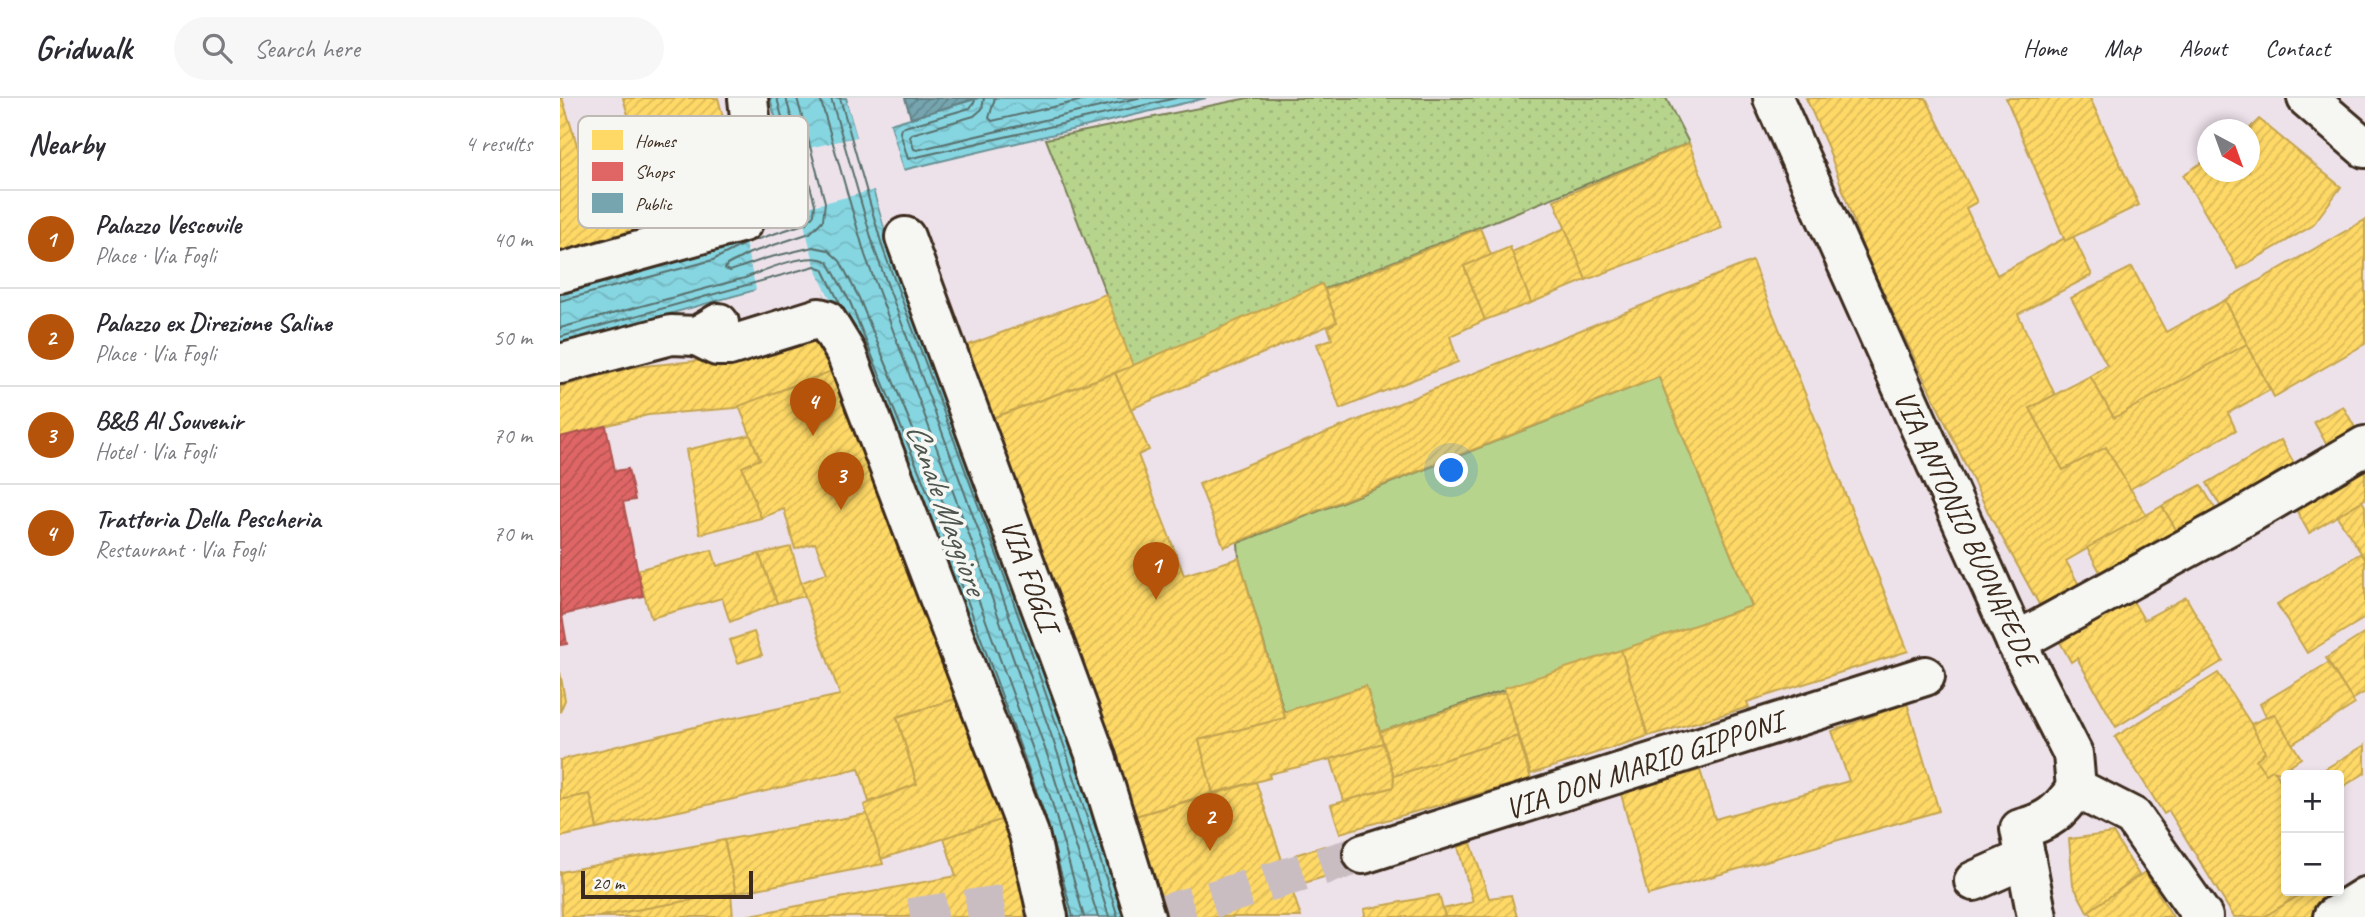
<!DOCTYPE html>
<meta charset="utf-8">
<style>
:root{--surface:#fff;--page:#f7f7f7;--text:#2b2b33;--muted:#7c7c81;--line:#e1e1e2;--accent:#b45309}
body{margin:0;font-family:Caveat,sans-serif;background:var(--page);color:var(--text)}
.controls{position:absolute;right:21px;bottom:21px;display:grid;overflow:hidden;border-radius:7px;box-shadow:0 4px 10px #0003}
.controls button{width:63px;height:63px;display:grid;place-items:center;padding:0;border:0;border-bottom:2px solid var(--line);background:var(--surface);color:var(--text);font:35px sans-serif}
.compass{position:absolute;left:1637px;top:21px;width:63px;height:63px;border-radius:50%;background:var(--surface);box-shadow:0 4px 10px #0003;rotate:139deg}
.scale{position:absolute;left:21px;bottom:18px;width:172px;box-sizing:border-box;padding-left:7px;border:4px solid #3b2a1e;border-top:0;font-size:19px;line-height:24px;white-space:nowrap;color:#3b2a1e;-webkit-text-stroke:5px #f6f6f2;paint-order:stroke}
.you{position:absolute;left:892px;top:373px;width:24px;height:24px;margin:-18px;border:5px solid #fff;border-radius:50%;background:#1a73e8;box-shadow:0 0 0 10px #1a73e833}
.badge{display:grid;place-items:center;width:46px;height:46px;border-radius:50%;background:var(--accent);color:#fff;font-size:23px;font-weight:700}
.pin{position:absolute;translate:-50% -58px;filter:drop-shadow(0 2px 4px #0008)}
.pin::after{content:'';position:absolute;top:37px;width:24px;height:21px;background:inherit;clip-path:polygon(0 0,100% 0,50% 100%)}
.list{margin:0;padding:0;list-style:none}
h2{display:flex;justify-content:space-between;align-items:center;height:91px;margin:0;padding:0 28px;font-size:30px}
h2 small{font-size:23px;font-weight:400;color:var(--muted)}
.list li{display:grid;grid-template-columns:46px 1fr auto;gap:21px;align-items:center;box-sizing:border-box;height:98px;padding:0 28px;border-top:2px solid var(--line)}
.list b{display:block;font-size:26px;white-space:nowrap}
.list p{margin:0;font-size:23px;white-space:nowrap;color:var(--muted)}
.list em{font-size:23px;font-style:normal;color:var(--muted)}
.icon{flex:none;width:38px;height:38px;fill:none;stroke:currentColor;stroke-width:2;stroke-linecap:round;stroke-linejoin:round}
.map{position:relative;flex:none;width:1805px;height:819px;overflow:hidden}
header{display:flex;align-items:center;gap:42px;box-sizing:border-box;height:98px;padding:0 35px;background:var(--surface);border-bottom:2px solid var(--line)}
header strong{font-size:33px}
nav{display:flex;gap:38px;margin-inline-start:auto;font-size:24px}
.search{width:490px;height:63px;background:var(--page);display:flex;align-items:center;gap:18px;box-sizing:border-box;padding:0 24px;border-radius:38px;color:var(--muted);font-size:26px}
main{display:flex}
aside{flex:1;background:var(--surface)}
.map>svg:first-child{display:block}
.grass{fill:#b7d48d;stroke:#797f56;stroke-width:2}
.garden{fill:url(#garden-dots);stroke:#797f56;stroke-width:2}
.water{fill:url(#water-waves);stroke:#689194;stroke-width:2}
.pier{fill:#eee2ea}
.homes{fill:url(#homes-hatch);stroke:#c4a450;stroke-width:2}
.shops{fill:url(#shops-hatch);stroke:#ae5450;stroke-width:2}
.public{fill:url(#public-hatch);stroke:#648084;stroke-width:2}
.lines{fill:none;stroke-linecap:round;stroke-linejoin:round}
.shore{stroke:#596f6c;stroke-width:2}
.minor-tunnel{stroke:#cabdc1;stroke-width:38;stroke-dasharray:38 19;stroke-linecap:butt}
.minor-casing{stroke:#3b2a1e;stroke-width:44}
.minor{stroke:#f6f6f2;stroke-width:38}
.labels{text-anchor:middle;stroke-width:7;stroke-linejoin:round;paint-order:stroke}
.street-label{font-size:30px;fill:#3b2a1e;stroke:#f6f6f2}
.water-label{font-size:32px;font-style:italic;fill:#4e554f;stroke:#f6f6f2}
.key{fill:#f6f6f2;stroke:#beb9b2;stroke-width:2}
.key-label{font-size:19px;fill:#3b2a1e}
</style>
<header>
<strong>Gridwalk</strong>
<div class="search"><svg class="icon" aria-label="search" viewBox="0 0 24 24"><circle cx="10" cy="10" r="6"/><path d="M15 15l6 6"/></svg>Search here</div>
<nav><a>Home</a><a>Map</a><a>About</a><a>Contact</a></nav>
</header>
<main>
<aside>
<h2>Nearby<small>4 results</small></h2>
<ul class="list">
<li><span class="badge">1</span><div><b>Palazzo Vescovile</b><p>Place · Via Fogli</p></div><em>40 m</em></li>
<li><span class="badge">2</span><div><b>Palazzo ex Direzione Saline</b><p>Place · Via Fogli</p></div><em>50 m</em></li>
<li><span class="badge">3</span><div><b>B&amp;B Al Souvenir</b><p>Hotel · Via Fogli</p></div><em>70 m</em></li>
<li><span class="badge">4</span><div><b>Trattoria Della Pescheria</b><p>Restaurant · Via Fogli</p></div><em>70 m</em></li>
</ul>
</aside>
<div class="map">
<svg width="1805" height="819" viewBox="0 0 1805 819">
<defs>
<pattern id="garden-dots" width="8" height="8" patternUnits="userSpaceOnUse" patternTransform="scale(1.75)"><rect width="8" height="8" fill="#b7d48d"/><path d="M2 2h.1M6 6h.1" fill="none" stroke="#9eb679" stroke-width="1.8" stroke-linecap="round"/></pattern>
<pattern id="water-waves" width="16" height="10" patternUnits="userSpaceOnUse" patternTransform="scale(1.75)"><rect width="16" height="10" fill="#86d6e2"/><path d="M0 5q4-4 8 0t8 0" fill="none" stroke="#75b8c1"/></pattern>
<pattern id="homes-hatch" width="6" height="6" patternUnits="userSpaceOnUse" patternTransform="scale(1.75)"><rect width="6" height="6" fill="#ffd966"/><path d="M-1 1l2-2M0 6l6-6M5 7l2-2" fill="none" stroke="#dbba58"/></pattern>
<pattern id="shops-hatch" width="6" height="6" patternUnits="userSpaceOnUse" patternTransform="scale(1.75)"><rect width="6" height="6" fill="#e06666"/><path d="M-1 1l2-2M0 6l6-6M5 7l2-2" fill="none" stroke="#b75453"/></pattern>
<pattern id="public-hatch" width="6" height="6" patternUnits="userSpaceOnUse" patternTransform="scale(1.75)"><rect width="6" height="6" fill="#76a5af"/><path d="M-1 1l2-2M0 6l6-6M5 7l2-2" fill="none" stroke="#62878e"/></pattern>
</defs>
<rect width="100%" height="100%" fill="#eee2ea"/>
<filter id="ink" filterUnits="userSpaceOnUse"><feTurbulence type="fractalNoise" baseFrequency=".0143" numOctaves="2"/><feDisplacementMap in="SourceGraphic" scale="14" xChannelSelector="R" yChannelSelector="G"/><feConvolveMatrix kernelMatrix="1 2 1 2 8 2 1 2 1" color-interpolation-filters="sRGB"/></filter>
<g filter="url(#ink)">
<!-- grass -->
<path class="grass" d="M 1099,279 L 1192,508 L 820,634 L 806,588 L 724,614 L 679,460 L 678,445 Z"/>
<!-- garden -->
<path class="garden" d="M 688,0 L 1106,0 L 1129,45 L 555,275 L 546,196 L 486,41 Z"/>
<!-- water -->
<g class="water">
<path d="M 210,0 L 286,0 L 330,148 L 446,460 L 514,654 L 566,819 L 498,819 L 257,175 L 0,246 L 0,188 L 240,111 Z"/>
<path d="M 419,0 L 646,0 L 343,72 L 330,26 Z"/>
</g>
<!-- pier -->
<g class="pier">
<path d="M 291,3 L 333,147 L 330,148 L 314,92 L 240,111 L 257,175 L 275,210 L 272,211 L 255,179 L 215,188 L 191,198 L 157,207 L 156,204 L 190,195 L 196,191 L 181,127 L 236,109 L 213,28 L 216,27 L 223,56 L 297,39 L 287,4 Z"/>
<path d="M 329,23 L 344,75 L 340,73 L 327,27 Z"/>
</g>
<!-- homes -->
<g class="homes">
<path d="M 0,0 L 2,0 L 26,75 L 80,58 L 63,0 L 158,0 L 186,105 L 0,161 Z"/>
<path d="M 1246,0 L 1366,0 L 1417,104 L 1406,110 L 1437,177 L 1512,136 L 1532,177 L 1458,216 L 1495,297 L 1470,310 L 1503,372 L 1546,349 L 1586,417 L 1506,463 L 1531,509 L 1565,489 L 1584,522 L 1626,499 L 1663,563 L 1556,629 L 1517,560 L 1511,564 L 1429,416 L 1307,161 L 1268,50 Z"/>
<path d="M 1446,0 L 1530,0 L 1579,107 L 1505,143 Z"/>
<path d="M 1699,21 L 1781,89 L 1752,128 L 1678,171 L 1623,77 L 1647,61 L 1647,74 L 1689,74 L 1689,32 L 1688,32 Z"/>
<path d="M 1129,45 L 1162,130 L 1026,182 L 994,102 Z"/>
<path d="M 1805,122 L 1805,246 L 1714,299 L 1665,202 Z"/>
<path d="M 920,130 L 931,157 L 904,168 L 925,222 L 890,238 L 898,264 L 780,311 L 757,246 L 772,241 L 768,229 L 777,224 L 765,192 Z"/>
<path d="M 1005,130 L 1026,182 L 971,205 L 952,154 Z"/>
<path d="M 950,149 L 971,205 L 925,222 L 904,168 Z"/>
<path d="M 1192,163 L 1348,553 L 1187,604 L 1189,609 L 1088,638 L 1061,552 L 1192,508 L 1099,279 L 664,449 L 639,386 Z"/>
<path d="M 1572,169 L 1606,234 L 1665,202 L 1687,246 L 1554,320 L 1530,278 L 1547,267 L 1511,200 Z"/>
<path d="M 762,186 L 777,224 L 571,311 L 555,275 Z"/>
<path d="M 546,196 L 573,268 L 432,320 L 403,249 Z"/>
<path d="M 263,229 L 282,270 L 176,310 L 88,317 L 0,339 L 0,289 L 73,269 L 168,260 Z"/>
<path d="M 1687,246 L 1710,292 L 1668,315 L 1676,332 L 1570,391 L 1546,349 L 1503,372 L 1470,310 L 1530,278 L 1554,320 Z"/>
<path d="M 277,271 L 405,598 L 337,619 L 357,686 L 309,704 L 299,670 L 174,701 L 37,731 L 30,696 L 0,702 L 0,662 L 155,624 L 280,597 L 240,485 L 267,475 L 255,445 L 235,451 L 224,411 L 201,420 L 182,369 L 200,361 L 179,308 Z"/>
<path d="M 555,275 L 589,352 L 578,357 L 624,477 L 679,460 L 725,620 L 639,642 L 653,695 L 572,719 L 510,527 L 432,320 Z"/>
<path d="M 1783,308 L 1802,342 L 1773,358 L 1754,324 Z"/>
<path d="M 190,337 L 200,361 L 182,369 L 201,420 L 140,436 L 126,352 Z"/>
<path d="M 1721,342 L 1740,376 L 1668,421 L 1647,385 Z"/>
<path d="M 1805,355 L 1805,401 L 1749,435 L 1729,399 Z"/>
<path d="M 1641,387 L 1662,422 L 1624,445 L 1602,408 Z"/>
<path d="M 1802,403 L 1805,408 L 1805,461 L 1777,418 Z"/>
<path d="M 1602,408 L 1624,445 L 1547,487 L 1527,450 Z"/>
<path d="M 231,449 L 245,498 L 217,505 L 199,456 Z"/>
<path d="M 152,452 L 157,468 L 199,456 L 217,505 L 170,524 L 162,500 L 91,520 L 77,472 Z"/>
<path d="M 1801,455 L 1805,461 L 1805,520 L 1747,555 L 1717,506 Z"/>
<path d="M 194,534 L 202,557 L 178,565 L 170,542 Z"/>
<path d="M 1805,535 L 1805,594 L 1792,602 L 1766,560 Z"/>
<path d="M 1061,552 L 1088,638 L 971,676 L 944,590 Z"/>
<path d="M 1768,565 L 1795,606 L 1732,646 L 1714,616 L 1706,619 L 1700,606 Z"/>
<path d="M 0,574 L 5,602 L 0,614 Z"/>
<path d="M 1658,575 L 1691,626 L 1726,694 L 1726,793 L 1746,793 L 1704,819 L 1674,819 L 1609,713 L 1604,716 L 1555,639 Z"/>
<path d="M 806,588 L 823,645 L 771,661 L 709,676 L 710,680 L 653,695 L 639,642 L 725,620 L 724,614 Z"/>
<path d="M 945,594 L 958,638 L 834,678 L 820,634 Z"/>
<path d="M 405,598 L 444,721 L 321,761 L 304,707 L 357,686 L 337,619 Z"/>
<path d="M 1347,605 L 1379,713 L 1088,797 L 1061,696 L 1140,672 L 1155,721 L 1289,683 L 1272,633 Z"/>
<path d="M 1714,616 L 1741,660 L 1720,674 L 1712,672 L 1706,676 L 1696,662 L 1705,654 L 1691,626 Z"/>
<path d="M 958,638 L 971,681 L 780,735 L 771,707 L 833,689 L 834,678 Z"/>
<path d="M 823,645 L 834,678 L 833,689 L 784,703 L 771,661 Z"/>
<path d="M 1805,647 L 1805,675 L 1779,691 L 1779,677 L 1755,677 Z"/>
<path d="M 696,684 L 741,819 L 603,819 L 572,719 Z"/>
<path d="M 30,696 L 37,731 L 0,739 L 0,702 Z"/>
<path d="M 307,716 L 323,766 L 176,795 L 164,742 Z"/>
<path d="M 444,721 L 484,819 L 180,819 L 396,778 L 384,740 Z"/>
<path d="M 1553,735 L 1579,777 L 1528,815 L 1513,787 L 1509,741 Z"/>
<path d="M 164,742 L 176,795 L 37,819 L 2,819 L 0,774 Z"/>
<path d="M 911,745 L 929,800 L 951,797 L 957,819 L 885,819 L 883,811 L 913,804 L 898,749 Z"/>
<path d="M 796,747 L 804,767 L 744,785 L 735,757 L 764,748 L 767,756 Z"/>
<path d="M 1585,774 L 1613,819 L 1533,819 L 1529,813 Z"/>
<path d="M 1746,793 L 1773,793 L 1782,808 L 1766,819 L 1704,819 Z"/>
<path d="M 171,795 L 173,819 L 37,819 Z"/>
<path d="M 879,797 L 885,819 L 803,819 L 805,818 L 804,811 Z"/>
</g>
<!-- shops -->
<g class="shops">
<path d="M 46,328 L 55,373 L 68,371 L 75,402 L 63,404 L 83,498 L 2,517 L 0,506 L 0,339 Z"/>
<path d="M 0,506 L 7,546 L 0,547 Z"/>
</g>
<!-- public -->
<path class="public" d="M 345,0 L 418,0 L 351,20 Z"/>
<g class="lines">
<!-- shore -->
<g class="shore">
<path d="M 237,0 L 265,104 L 263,122 L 250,135 L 190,155 L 167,167 L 165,171 L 170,173 L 207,160 L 253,149 L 268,152 L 280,163 L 299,200 L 382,402 L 491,701 L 524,819"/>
<path d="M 260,0 L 305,157 L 421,469 L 489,662 L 538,819"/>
<path d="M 271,0 L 315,153 L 431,466 L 499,659 L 549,819"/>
<path d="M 280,0 L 323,151 L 439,463 L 507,656 L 558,819"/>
<path d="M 424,0 L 422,11 L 414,18 L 352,36 L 350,39 L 354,51 L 357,52 L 578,0"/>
<path d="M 435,0 L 429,20 L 432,23 L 532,0"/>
<path d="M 415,3 L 410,10 L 341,30 L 340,34 L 348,61 L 616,0"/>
<path d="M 203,130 L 242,118 L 246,111 L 217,0"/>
<path d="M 189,144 L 247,125 L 254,116 L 255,106 L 226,0"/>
<path d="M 0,203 L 153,162 L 188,144"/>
<path d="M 0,230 L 185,180 C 204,172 250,152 268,164 L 290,204 L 372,405 L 486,720"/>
<path d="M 0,239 L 255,168 L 263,171 L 282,210"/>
<path d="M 492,742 L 513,819"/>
</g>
<!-- minor-tunnel -->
<g class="minor-tunnel">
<path d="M 597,818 L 803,756"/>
<path d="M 350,819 L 484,800"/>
</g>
<defs>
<g id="minor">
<path d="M 188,0 L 191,29"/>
<path d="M 1213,0 L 1456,544 L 1513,656 L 1516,690"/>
<path d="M 1747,0 L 1805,50"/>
<path d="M 345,139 L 535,656 L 585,819"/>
<path d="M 0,175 L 183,124"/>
<path d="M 137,238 L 157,248 L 169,248 L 259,220 L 266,222 L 286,255 L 469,736 L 488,819"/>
<path d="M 0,266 L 111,237 L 137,238 L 159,225"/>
<path d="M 1456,544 L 1675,424 L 1805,348"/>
<path d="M 1516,690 L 1573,719 L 1643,819"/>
<path d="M 803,756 L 1365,578"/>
<path d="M 1414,783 L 1466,760"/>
<path d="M 1477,819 L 1460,731 C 1488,724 1500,714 1516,690"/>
<path d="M 1773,819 L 1805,799"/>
</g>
</defs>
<!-- minor casing -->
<use href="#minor" class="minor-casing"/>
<!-- minor -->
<use href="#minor" class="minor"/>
</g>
</g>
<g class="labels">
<!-- street labels -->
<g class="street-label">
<text transform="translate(1406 430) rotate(65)" y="10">VIA ANTONIO BUONAFEDE</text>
<text transform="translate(470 477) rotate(70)" y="10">VIA FOGLI</text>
<text transform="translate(1084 667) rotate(-18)" y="10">VIA DON MARIO GIPPONI</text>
</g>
<!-- water labels -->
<g class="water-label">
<text transform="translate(387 410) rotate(70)" y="11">Canale Maggiore</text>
</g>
</g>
<!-- legend -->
<rect x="18" y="18" width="230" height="112" rx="10" class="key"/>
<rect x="32" y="32" width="31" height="20" fill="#ffd966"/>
<rect x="32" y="64" width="31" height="19" fill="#e06666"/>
<rect x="32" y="95" width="31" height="20" fill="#76a5af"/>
<g class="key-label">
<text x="75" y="49">Homes</text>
<text x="75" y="80">Shops</text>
<text x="75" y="112">Public</text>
</g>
</svg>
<div class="controls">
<button>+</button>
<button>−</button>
</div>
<svg class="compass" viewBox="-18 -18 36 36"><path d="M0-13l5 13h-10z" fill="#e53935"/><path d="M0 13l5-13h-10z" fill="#7c7c81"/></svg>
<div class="scale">20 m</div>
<div class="you"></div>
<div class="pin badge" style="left:596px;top:502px">1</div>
<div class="pin badge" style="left:650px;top:753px">2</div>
<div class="pin badge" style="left:281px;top:412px">3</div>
<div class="pin badge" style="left:253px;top:338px">4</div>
</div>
</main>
